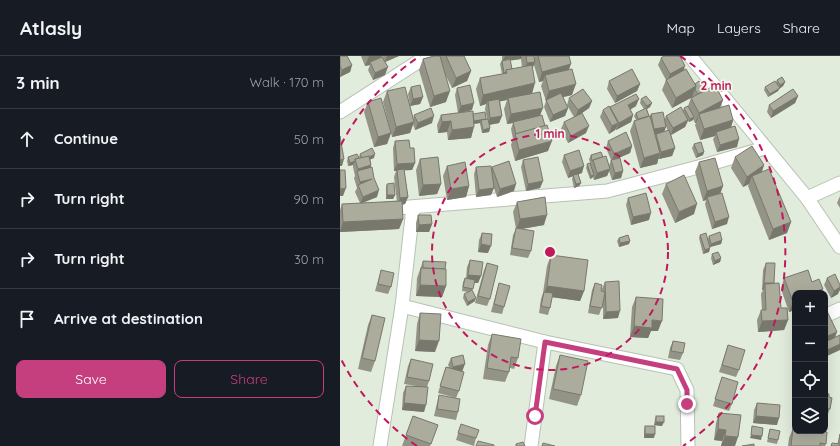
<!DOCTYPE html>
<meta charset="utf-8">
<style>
:root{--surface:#171b24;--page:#20242c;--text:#f1f3f6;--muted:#9ea1a6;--line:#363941;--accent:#c53f7f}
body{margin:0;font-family:Quicksand,sans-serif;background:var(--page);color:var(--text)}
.controls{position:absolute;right:12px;bottom:12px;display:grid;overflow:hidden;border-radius:8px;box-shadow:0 4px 16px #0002}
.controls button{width:36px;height:36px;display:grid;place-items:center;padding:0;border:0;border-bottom:1px solid var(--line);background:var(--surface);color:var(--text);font:20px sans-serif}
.stop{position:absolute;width:12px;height:12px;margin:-9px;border:3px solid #c53f7f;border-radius:50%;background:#fff}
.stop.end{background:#c53f7f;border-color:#fff;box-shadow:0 1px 4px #0008}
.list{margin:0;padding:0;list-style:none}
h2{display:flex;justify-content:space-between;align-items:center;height:52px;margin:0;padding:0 16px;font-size:17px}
h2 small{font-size:13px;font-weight:400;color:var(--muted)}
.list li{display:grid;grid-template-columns:26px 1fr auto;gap:12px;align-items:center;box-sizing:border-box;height:60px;padding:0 16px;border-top:1px solid var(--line)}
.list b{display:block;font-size:15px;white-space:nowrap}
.list em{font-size:13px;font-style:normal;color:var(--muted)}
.actions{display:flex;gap:8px;padding:12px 16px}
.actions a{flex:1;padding:9px 0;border:1px solid var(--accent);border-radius:8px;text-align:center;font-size:14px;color:var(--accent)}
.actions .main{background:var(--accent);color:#fff}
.icon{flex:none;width:22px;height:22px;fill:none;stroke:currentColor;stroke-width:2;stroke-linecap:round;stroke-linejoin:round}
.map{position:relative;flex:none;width:500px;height:390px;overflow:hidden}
header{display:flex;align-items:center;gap:24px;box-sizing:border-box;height:56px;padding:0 20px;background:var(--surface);border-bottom:1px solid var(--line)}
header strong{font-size:19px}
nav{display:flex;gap:22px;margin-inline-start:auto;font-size:14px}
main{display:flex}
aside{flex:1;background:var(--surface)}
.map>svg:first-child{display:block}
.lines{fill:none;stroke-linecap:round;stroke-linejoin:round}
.minor-casing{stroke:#b8c2b4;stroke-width:15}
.minor{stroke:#fff;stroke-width:13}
.wall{fill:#939486;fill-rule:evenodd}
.shaded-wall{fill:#78786d}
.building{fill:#abac9c;stroke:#78786d}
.route{stroke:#c53f7f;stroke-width:5}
.ring{fill:none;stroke:#c2185b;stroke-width:2;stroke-dasharray:7 5}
.centre{fill:#c2185b;stroke:#eef9eb;stroke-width:2}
.ring-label{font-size:12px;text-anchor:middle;font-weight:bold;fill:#c2185b;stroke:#eef9eb;stroke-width:3.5;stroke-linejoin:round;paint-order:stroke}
</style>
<header>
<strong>Atlasly</strong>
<nav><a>Map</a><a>Layers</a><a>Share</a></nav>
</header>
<main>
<aside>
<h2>3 min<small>Walk · 170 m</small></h2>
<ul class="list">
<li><svg class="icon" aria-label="ahead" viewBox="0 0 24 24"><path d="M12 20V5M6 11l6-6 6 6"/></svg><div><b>Continue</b></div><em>50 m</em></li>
<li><svg class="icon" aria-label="right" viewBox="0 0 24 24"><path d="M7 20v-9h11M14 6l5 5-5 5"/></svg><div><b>Turn right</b></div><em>90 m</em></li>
<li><svg class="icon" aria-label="right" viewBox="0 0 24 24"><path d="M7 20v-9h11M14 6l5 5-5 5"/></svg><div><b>Turn right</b></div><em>30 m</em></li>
<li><svg class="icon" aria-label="arrive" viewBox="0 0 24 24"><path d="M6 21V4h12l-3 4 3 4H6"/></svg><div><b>Arrive at destination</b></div></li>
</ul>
<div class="actions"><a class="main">Save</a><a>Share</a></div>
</aside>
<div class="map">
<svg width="500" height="390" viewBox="0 0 500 390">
<rect width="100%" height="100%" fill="#e1ecdd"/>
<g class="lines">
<defs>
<g id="minor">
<path d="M 350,0 L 467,142 L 500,191"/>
<path d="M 0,56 L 87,0"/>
<path d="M 467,142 L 500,127"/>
<path d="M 45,153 L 267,135 L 366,109 L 425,92"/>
<path d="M 62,250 L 205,286 L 337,313 L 347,334 L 348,390"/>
<path d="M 485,260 L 500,253"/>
<path d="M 40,390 L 62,250 L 73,152"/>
<path d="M 191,390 L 205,286"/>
</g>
</defs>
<!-- minor casing -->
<use href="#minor" class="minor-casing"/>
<!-- minor -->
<use href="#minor" class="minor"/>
</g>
<!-- wall -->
<g class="wall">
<path d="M 0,0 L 12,9 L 10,16 L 0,21 Z"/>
<path d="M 21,0 L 42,0 L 42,1 L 43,2 L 42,0 L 59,0 L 45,6 L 45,19 L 33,24 L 28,14 L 30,9 L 25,10 Z"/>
<path d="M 94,0 L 124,0 L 131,15 L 127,25 L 112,32 L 104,16 L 106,46 L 90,51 L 79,14 L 83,3 Z"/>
<path d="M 162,0 L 194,0 L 194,2 L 195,0 L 229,0 L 229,13 L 232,39 L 223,41 L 228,52 L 225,60 L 210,66 L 204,51 L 206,45 L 201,30 L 203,25 L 199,26 L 194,9 L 192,13 L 192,38 L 200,60 L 208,95 L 175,105 L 171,89 L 173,83 L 171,73 L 173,67 L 167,68 L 164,53 L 167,44 L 160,45 L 162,60 L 159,67 L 149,69 L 150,72 L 149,76 L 142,77 L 140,68 L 140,67 L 134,68 L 131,82 L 108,84 L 107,76 L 98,77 L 97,69 L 101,59 L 118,57 L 115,39 L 117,32 L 132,54 L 122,57 L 133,58 L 146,63 L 145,64 L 147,63 L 145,53 L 146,48 L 140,50 L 136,33 L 140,22 L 162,18 L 160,8 L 162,4 ZM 181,3 L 182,11 L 172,13 L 170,4 Z"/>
<path d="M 321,2 L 344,14 L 355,28 L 383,44 L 380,52 L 393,64 L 391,71 L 397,91 L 377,96 L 373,83 L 375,80 L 360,84 L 355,69 L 356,67 L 355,67 L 353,63 L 353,64 L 349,66 L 348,65 L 345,71 L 331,79 L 335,92 L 332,100 L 319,103 L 318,103 L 317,108 L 300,112 L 290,75 L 294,65 L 296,64 L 294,60 L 296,57 L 304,53 L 300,47 L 301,43 L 312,47 L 310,51 L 307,53 L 309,60 L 310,60 L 311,58 L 324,65 L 326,60 L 343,55 L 344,52 L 348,50 L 351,42 L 332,52 L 322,34 L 326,24 L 318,9 ZM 326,70 L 328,75 L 324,76 L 326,71 Z"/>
<path d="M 437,24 L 445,26 L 443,30 L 439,33 L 438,35 L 428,41 L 424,34 L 425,31 L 436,26 Z"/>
<path d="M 269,25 L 300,28 L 297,35 L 275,47 L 267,33 Z"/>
<path d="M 71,31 L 83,41 L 80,48 L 70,50 L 68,38 Z"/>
<path d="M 47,35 L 73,63 L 74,59 L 92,67 L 75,74 L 73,68 L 70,77 L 52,81 L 43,46 Z"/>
<path d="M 458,40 L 455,47 L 431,62 L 427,56 L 429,49 Z"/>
<path d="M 229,42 L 252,45 L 249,52 L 242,57 L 246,77 L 228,87 L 221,73 L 224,66 L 234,61 L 227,49 Z"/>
<path d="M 28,46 L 51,77 L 47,88 L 34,91 L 24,56 Z"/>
<path d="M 296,50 L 290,54 L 293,59 L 291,66 L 276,74 L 276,73 L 275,74 L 269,78 L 260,61 L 263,54 L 270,52 L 270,51 Z"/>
<path d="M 55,85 L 70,92 L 75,107 L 72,114 L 64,114 L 68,141 L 65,148 L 62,149 L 63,163 L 59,173 L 0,176 L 0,154 L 2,148 L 20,147 L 15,136 L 17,132 L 14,122 L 15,120 L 13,111 L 13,109 L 8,110 L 7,105 L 8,101 L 20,102 L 19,101 L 20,98 L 34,102 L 30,103 L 31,109 L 31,111 L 37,141 L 21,147 L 57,146 L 54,121 L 56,115 L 54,115 L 53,92 Z"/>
<path d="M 268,85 L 292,90 L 290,97 L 278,102 L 283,115 L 281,122 L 272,124 L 269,115 L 267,120 L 254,124 L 253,121 L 252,122 L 250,123 L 246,112 L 247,108 L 251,110 L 249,103 L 251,99 L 263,101 L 269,110 L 271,104 L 266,92 Z"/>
<path d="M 354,88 L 364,96 L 363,99 L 356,102 L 352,92 Z"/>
<path d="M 224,99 L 242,117 L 238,118 L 241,127 L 239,130 L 234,132 L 232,123 L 233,120 L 228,122 L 222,106 Z"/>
<path d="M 395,101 L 424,109 L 422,116 L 451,166 L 447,177 L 429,184 L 408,130 L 409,128 L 403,131 L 391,112 Z"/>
<path d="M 80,103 L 101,128 L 97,138 L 79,140 L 76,114 Z"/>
<path d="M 183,104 L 203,125 L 200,132 L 186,135 L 181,111 Z"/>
<path d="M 359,106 L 383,130 L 380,137 L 387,168 L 372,173 L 365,148 L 366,144 L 363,145 L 355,116 Z"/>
<path d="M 107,110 L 129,130 L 126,141 L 107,144 L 103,120 Z"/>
<path d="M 136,111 L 152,113 L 152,111 L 174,135 L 157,141 L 153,129 L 151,139 L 136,141 L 134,118 Z"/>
<path d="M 47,128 L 55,139 L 53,143 L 46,143 L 46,131 Z"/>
<path d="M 326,128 L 354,158 L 335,167 L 322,138 Z"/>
<path d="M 500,140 L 500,152 L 497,147 Z"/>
<path d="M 288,142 L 309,164 L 291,169 L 286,149 Z"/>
<path d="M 177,146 L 204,169 L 181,173 L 191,195 L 188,202 L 170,199 L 173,179 L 176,173 L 173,156 Z"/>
<path d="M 78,159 L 92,168 L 89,176 L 76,176 L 76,167 Z"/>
<path d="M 142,177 L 148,197 L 138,196 L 139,184 Z"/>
<path d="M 360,179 L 368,183 L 369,180 L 382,184 L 381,188 L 370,191 L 369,196 L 363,198 L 359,182 Z"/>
<path d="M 279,182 L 290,185 L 289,188 L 279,191 L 277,185 Z"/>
<path d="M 372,198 L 381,202 L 380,206 L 373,209 L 371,202 Z"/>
<path d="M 211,199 L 244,235 L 240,245 L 212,241 L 210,252 L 208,259 L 199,257 L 201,243 L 203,237 L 207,210 Z"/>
<path d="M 130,204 L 141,220 L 138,227 L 134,227 L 132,235 L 135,245 L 127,250 L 123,242 L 124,238 L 128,236 L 122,235 L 123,226 L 125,222 L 126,223 L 127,211 Z"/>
<path d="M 83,205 L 106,230 L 102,241 L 76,240 L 77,222 Z"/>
<path d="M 147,207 L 150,243 L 147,250 L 135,247 L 144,214 Z"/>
<path d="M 426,207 L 434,227 L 441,252 L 448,264 L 444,274 L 418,276 L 417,264 L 421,254 L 422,254 L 421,238 L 423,234 L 422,234 L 423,214 Z"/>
<path d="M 41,214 L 51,231 L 48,238 L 35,235 Z"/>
<path d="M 444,222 L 472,226 L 483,233 L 481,237 L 455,237 L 455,263 L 452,255 L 449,256 L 441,233 Z"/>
<path d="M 487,222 L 498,238 L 491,242 L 484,229 Z"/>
<path d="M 265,226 L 278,262 L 263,263 L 263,248 L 259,259 L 248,257 L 252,234 L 255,227 L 261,235 L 262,236 L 262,233 Z"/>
<path d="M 159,227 L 164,251 L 162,258 L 151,256 L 157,234 Z"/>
<path d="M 296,241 L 318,275 L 311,275 L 308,282 L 290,281 L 292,251 Z"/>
<path d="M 80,257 L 95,296 L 75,295 L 77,268 Z"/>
<path d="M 32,259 L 35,305 L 31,316 L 18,313 L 28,269 Z"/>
<path d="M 152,278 L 178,302 L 174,313 L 170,312 L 169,316 L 165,326 L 143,323 L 148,289 Z"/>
<path d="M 333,285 L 343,297 L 340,304 L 328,302 L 330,292 Z"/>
<path d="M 388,289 L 399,314 L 396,321 L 379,316 Z"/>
<path d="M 220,299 L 241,339 L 237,350 L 209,343 L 216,310 Z"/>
<path d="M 111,302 L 122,315 L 119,335 L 116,342 L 98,337 L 106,311 L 109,311 L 108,309 Z"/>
<path d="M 71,303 L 89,325 L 87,331 L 84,356 L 62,354 L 63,337 L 66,330 L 76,330 L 64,328 L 68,310 Z"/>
<path d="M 382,321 L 392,348 L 389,355 L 373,350 Z"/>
<path d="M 485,337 L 489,341 L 490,353 L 487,360 L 485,359 Z"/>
<path d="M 99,339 L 118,356 L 116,364 L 94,360 L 97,347 Z"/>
<path d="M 417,347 L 437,369 L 413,367 L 414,354 Z"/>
<path d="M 379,357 L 395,390 L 381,390 L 382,385 L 374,384 L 376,367 Z"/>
<path d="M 73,360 L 98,369 L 90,390 L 62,390 Z"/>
<path d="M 316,360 L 322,370 L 314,369 L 315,363 Z"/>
<path d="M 121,368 L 136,382 L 134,390 L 116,384 Z"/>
<path d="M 305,370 L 314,382 L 304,382 L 304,374 Z"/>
<path d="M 453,372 L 486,388 L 485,390 L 448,390 L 449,382 Z"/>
<path d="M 430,373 L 438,384 L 437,388 L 427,386 Z"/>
</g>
<!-- shaded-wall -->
<g class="shaded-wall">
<path d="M 29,0 L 42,0 L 40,5 L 30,6 L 30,9 L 25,10 Z"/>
<path d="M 47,0 L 59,0 L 45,6 Z"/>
<path d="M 165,0 L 182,0 L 181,3 L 162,6 Z"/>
<path d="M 195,6 L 191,16 L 183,18 L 187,7 Z"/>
<path d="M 231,8 L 227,19 L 205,19 L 203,25 L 199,26 L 202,16 Z"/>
<path d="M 12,9 L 10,16 L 0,21 L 2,14 Z"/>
<path d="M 345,10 L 343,17 L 327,26 L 330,18 Z"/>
<path d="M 48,11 L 45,19 L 33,24 L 35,17 Z"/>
<path d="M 131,15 L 127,25 L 112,32 L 116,22 Z"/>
<path d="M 445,26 L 443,30 L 439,33 L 438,35 L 428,41 L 430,38 L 439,32 L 440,29 Z"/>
<path d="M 195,27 L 192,38 L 168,42 L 167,44 L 148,48 L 148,45 L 146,48 L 140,50 L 143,39 Z"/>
<path d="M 236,28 L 232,39 L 207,45 L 206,44 L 205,45 L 209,35 Z"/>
<path d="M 300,28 L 297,35 L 275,47 L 277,40 Z"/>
<path d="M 356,30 L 352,41 L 332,52 L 336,42 Z"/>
<path d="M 110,35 L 106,46 L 90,51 L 94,40 Z"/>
<path d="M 458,40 L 455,47 L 431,62 L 433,55 Z"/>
<path d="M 83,41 L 80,48 L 70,50 L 73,43 Z"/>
<path d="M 299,43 L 296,50 L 285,56 L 288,49 Z"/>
<path d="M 383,44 L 379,54 L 359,58 L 356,67 L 355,67 L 359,57 Z"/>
<path d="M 252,45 L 249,52 L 235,62 L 238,54 Z"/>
<path d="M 134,47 L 132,54 L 118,57 L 121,50 Z"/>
<path d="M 312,47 L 310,51 L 305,54 L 307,50 Z"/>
<path d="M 203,52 L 199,62 L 173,66 L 173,67 L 167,68 L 171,58 Z"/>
<path d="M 228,52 L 225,60 L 210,66 L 213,59 Z"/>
<path d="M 293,59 L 291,66 L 276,74 L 279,67 Z"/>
<path d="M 94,60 L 92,67 L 75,74 L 78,67 Z"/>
<path d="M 162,60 L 159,67 L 148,69 L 150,62 Z"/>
<path d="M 354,61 L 353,64 L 349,66 L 350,63 Z"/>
<path d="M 146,63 L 144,66 L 141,64 L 140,67 L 132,68 L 133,65 Z"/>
<path d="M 348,64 L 345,71 L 331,79 L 333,72 Z"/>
<path d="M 393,64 L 390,75 L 376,76 L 375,80 L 360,84 L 364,73 Z"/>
<path d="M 111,65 L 107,76 L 98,77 L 102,66 Z"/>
<path d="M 74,66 L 70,77 L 52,81 L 56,71 Z"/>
<path d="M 278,67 L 275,74 L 269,78 L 272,70 Z"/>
<path d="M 249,70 L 246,77 L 228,87 L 231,80 Z"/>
<path d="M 134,71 L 131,82 L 108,84 L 112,74 Z"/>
<path d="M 326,71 L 323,78 L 316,78 L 315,80 L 312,80 L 314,73 Z"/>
<path d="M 150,72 L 149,76 L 142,77 L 143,74 Z"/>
<path d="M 51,77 L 47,88 L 34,91 L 38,81 Z"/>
<path d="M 399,83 L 397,91 L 377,96 L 380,89 Z"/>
<path d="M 212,85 L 208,95 L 175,105 L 179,94 Z"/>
<path d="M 292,90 L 290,97 L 272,105 L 274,98 Z"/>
<path d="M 335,92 L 332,100 L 319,103 L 321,96 Z"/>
<path d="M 364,96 L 363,99 L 356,102 L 358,98 Z"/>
<path d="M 320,97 L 317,108 L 300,112 L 304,102 Z"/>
<path d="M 35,98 L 34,102 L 22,107 L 23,103 Z"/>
<path d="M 4,103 L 2,110 L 0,110 L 0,104 Z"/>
<path d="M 15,105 L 13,109 L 8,110 L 10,107 Z"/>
<path d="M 75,107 L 72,114 L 54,115 L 57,108 Z"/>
<path d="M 31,109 L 29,116 L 17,115 L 15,120 L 18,113 Z"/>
<path d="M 424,109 L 420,120 L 412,120 L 409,128 L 403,131 L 407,121 Z"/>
<path d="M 244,110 L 242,117 L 228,122 L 230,115 Z"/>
<path d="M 270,113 L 267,120 L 254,124 L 257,117 Z"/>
<path d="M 283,115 L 281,122 L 272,124 L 275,117 Z"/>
<path d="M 254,119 L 252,122 L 250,123 L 251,120 Z"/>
<path d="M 32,123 L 19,130 L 20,126 Z"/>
<path d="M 203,125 L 200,132 L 186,135 L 188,128 Z"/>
<path d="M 241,127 L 239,130 L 234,132 L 236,128 Z"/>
<path d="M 101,128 L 97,138 L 79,140 L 83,129 Z"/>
<path d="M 176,128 L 174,135 L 157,141 L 160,133 Z"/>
<path d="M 129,130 L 126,141 L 107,144 L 111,133 Z"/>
<path d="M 383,130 L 379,141 L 367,141 L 366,144 L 363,145 L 367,135 Z"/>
<path d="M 6,132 L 3,140 L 0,140 L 0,133 Z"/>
<path d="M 154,132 L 151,139 L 136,141 L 139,134 Z"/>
<path d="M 39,134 L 37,141 L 20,148 L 23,141 Z"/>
<path d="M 47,139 L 55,139 L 53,143 L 46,143 Z"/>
<path d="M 68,141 L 65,148 L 58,149 L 60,142 Z"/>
<path d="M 357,148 L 354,158 L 335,167 L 339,156 Z"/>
<path d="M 311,157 L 309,164 L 291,169 L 293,161 Z"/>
<path d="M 207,159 L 204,169 L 176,174 L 180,163 Z"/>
<path d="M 389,161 L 387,168 L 372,173 L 375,166 Z"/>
<path d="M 63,163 L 59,173 L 0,176 L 3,166 Z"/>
<path d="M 451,166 L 447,177 L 429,184 L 433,173 Z"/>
<path d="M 92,168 L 89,176 L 76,176 L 79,169 Z"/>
<path d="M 382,184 L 381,188 L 370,191 L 371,188 Z"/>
<path d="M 290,185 L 289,188 L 279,191 L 280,187 Z"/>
<path d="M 141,188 L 151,190 L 148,197 L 138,196 Z"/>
<path d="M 370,192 L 369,196 L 363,198 L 365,194 Z"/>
<path d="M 381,202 L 380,206 L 373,209 L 375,205 Z"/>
<path d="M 128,219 L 141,220 L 138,227 L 126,226 Z"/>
<path d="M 424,227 L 434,227 L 425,228 L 423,234 L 422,234 Z"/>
<path d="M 80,229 L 106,230 L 102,241 L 76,240 Z"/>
<path d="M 207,230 L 244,235 L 240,245 L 203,240 Z"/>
<path d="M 500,231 L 500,234 L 498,238 L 491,242 L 494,235 Z"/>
<path d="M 483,233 L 481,237 L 476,237 L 477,235 Z"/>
<path d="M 136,242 L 135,245 L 127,250 L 128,246 Z"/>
<path d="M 455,245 L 455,248 L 452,255 L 449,256 L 453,246 Z"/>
<path d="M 280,255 L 278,262 L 263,263 L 266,256 Z"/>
<path d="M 312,264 L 322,265 L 318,275 L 311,275 L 308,282 L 290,281 L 294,270 Z"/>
<path d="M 448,264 L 444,274 L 418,276 L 422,265 Z"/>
<path d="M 497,276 L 493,287 L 485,290 L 485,281 Z"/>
<path d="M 79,284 L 99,285 L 95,296 L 75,295 Z"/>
<path d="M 500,288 L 500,294 L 485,301 L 485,295 Z"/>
<path d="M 125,308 L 122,316 L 110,318 L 113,311 Z"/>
<path d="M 64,347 L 86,349 L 84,356 L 62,354 Z"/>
<path d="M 416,360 L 439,362 L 437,369 L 413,367 Z"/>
<path d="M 316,366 L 324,366 L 322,370 L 314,369 Z"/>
<path d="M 378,373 L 386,374 L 382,385 L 374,384 Z"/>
<path d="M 305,378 L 315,378 L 314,382 L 304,382 Z"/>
<path d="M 411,379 L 422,380 L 421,384 L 410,382 Z"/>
<path d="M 385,380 L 398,381 L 395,390 L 381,390 Z"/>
</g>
<!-- building -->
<g class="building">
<path d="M 0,0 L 7,0 L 12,9 L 2,14 L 0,10 Z"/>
<path d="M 94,0 L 100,0 L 110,35 L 94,40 L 83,3 Z"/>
<path d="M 106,0 L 124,0 L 131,15 L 116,22 Z"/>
<path d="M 186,0 L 194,0 L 195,6 L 187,7 Z"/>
<path d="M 198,0 L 229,0 L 231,8 L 202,16 Z"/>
<path d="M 324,0 L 340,0 L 345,10 L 330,18 L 321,2 Z"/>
<path d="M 42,1 L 48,11 L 35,17 L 30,6 Z"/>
<path d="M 170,3 L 172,13 L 166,14 L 166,16 L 164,17 L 162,5 Z"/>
<path d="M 192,9 L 195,27 L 143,39 L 140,22 L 167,17 L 166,14 Z"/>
<path d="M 232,13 L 236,28 L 209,35 L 205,19 Z"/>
<path d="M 292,13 L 300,28 L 277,40 L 269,25 Z"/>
<path d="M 346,13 L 356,30 L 336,42 L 326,24 Z"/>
<path d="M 442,21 L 445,26 L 440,29 L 437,24 Z"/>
<path d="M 359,25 L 365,34 L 358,38 L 355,34 L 356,30 L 355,28 Z"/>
<path d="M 435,25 L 440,32 L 430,38 L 425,31 Z"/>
<path d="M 80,29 L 83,41 L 73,43 L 71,31 Z"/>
<path d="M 130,29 L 134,47 L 121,50 L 117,32 Z"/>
<path d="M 375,29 L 383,44 L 359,57 L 351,42 Z"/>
<path d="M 65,31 L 74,66 L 56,71 L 47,35 Z"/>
<path d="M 243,33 L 252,45 L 238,54 L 229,42 Z"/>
<path d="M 453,33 L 458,40 L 433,55 L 429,49 Z"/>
<path d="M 200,36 L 203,52 L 171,58 L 168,42 Z"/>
<path d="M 221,37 L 228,52 L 213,59 L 206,44 Z"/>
<path d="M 296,38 L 299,43 L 288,49 L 293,59 L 279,67 L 270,51 Z"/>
<path d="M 306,40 L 312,47 L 307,50 L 301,43 Z"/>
<path d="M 41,42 L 51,77 L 38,81 L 28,46 Z"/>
<path d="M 159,43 L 162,60 L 150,62 L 148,45 Z"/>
<path d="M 389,49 L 393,64 L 364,73 L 359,58 Z"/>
<path d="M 269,50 L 278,67 L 272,70 L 263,54 Z"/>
<path d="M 348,50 L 354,61 L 350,63 L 344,52 Z"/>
<path d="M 341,51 L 348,64 L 333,72 L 326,60 Z"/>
<path d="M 91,52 L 94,60 L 78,67 L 74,59 Z"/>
<path d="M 306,52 L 309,60 L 298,63 L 296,57 Z"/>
<path d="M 133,55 L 134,71 L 112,74 L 111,65 L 102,66 L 101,59 Z"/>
<path d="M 145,56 L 146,63 L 134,65 L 133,58 Z"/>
<path d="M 323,56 L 326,71 L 314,73 L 311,58 Z"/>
<path d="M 242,57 L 249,70 L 231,80 L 224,66 Z"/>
<path d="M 202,59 L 205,70 L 176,78 L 173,66 Z"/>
<path d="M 310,60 L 320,97 L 304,102 L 294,65 Z"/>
<path d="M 148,63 L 150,72 L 143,74 L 141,64 Z"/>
<path d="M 207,69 L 212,85 L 179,94 L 175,78 Z"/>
<path d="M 395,70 L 399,83 L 380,89 L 376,76 Z"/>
<path d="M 329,74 L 335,92 L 321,96 L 316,78 Z"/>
<path d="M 286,76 L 292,90 L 274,98 L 268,85 Z"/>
<path d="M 0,80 L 4,103 L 0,104 Z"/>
<path d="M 69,84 L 70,92 L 74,92 L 75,107 L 57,108 L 55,85 Z"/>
<path d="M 361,86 L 364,96 L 358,98 L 354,88 Z"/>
<path d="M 412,90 L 424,109 L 407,121 L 395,101 Z"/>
<path d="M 32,92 L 35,98 L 29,101 L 29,100 L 22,102 L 20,98 Z"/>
<path d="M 239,94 L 244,110 L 230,115 L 224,99 Z"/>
<path d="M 261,96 L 263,101 L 253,104 L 252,105 L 251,99 Z"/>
<path d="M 17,98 L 19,102 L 15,103 L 15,105 L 10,107 L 8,101 Z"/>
<path d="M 29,100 L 31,109 L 18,113 L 15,103 Z"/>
<path d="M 266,100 L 270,113 L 257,117 L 253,104 Z"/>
<path d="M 98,101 L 101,128 L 83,129 L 80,103 Z"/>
<path d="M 198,101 L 203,125 L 188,128 L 183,104 Z"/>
<path d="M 280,102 L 283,115 L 275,117 L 271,104 Z"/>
<path d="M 375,102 L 383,130 L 367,135 L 359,106 Z"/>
<path d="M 169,105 L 176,128 L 160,133 L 152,111 Z"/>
<path d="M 125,106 L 129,130 L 111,133 L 107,110 Z"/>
<path d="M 250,107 L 254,119 L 251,120 L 247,108 Z"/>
<path d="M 151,110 L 154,132 L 139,134 L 136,111 Z"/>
<path d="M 32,111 L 34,122 L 39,134 L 23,141 L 18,129 L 32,123 L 20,126 L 17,115 Z"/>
<path d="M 64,113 L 68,141 L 60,142 L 57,114 Z"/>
<path d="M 429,113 L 451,166 L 433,173 L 412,120 Z"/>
<path d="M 0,114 L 5,114 L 6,132 L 0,133 Z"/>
<path d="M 238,118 L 241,127 L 236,128 L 233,119 Z"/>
<path d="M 344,119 L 357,148 L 339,156 L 326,128 Z"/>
<path d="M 54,127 L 55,139 L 47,139 L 47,128 Z"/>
<path d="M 306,137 L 311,157 L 293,161 L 288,142 Z"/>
<path d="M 382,137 L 389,161 L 375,166 L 367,141 Z"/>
<path d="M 205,141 L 207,159 L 180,163 L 177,146 Z"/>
<path d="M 62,145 L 63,163 L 3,166 L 2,148 Z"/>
<path d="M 78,159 L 91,159 L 92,168 L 79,169 Z"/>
<path d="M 176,172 L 194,175 L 191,195 L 172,192 Z"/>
<path d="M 380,176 L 382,184 L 371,188 L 369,180 Z"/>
<path d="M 142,177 L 152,178 L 151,190 L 141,188 Z"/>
<path d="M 366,177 L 370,192 L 365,194 L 360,179 Z"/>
<path d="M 288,179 L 290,185 L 280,187 L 279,182 Z"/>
<path d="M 378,196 L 381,202 L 375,205 L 372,198 Z"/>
<path d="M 211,199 L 248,204 L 244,235 L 207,230 Z"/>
<path d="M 130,204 L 143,206 L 141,220 L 128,219 Z"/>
<path d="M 83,205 L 106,206 L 105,213 L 83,212 Z"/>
<path d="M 147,207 L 158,210 L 150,243 L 138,240 Z"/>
<path d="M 426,207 L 435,207 L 434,227 L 424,227 Z"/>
<path d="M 81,212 L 106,213 L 106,230 L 80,229 Z"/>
<path d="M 41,214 L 54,217 L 51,231 L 38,228 Z"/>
<path d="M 468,214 L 472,226 L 479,223 L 483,233 L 477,235 L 478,237 L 455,237 L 455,245 L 453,246 L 444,222 Z"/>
<path d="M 495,218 L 500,229 L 500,231 L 494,235 L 487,222 Z"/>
<path d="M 125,222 L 135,224 L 133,233 L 123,231 Z"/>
<path d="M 279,225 L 280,255 L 266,256 L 265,226 Z"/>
<path d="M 159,227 L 170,230 L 164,251 L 154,248 Z"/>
<path d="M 255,227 L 262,229 L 261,235 L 265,236 L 262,252 L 250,250 Z"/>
<path d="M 439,227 L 441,252 L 447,252 L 448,264 L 422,265 L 421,254 L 426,254 L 425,228 Z"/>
<path d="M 132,234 L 136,242 L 128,246 L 124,238 Z"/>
<path d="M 204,236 L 213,237 L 210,252 L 201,250 Z"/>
<path d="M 296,241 L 323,243 L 322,265 L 312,264 L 312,272 L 294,270 Z"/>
<path d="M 487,255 L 497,276 L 485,281 L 485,256 Z"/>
<path d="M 80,257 L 101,258 L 99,285 L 79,284 Z"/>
<path d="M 32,259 L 45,262 L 35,305 L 22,302 Z"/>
<path d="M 152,278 L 181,283 L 178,302 L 171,301 L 169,316 L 147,312 Z"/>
<path d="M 500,279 L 500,288 L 485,295 L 485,286 Z"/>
<path d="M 333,285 L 345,287 L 343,297 L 331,295 Z"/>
<path d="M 388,289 L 405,294 L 399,314 L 382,309 Z"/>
<path d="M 123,299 L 125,308 L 113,311 L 111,302 Z"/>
<path d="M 220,299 L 248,305 L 241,339 L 213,333 Z"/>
<path d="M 71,303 L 93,308 L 89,325 L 67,321 Z"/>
<path d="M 106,311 L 124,316 L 119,335 L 100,330 Z"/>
<path d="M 382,321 L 398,326 L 392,348 L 375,343 Z"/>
<path d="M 66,330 L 88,331 L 86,349 L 64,347 Z"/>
<path d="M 485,337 L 489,338 L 489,341 L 492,342 L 490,353 L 485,352 Z"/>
<path d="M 99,339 L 120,343 L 118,356 L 97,353 Z"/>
<path d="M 417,347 L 440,349 L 439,362 L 416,360 Z"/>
<path d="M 379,357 L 401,359 L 398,381 L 385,380 L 386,374 L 378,373 Z"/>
<path d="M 73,360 L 98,369 L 91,388 L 66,379 Z"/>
<rect x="316" y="360" width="8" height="6"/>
<path d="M 121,368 L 139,374 L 136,382 L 118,377 Z"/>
<rect x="305" y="370" width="10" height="8"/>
<path d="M 412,370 L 423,372 L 422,380 L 411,379 Z"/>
<path d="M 453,372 L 455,372 L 455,375 L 480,375 L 487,376 L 486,388 L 480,387 L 480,390 L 451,390 Z"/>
<path d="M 430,373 L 440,375 L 438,384 L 428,382 Z"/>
<path d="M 500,378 L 500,388 L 498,388 Z"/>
<path d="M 138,385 L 154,389 L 154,390 L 136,390 Z"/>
<path d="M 183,386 L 185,390 L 176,390 L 176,388 Z"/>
<path d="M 203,387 L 215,390 L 202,390 Z"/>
<path d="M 492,387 L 500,388 L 500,390 L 491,390 Z"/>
<path d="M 414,388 L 414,390 L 402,390 Z"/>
</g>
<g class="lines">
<!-- route -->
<path class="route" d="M 195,360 L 205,286 L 337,313 L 347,334 L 347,348"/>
</g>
<!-- distance rings -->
<g class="ring">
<circle cx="210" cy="196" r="118"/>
<path d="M77 390A235 235 0 0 1 1 303M1 89A235 235 0 0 1 80 0M340 0A235 235 0 0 1 343 390"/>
</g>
<circle cx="210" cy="196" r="6" class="centre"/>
<g class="ring-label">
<text x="376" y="34">2 min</text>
<text x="210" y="82">1 min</text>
</g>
</svg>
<div class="controls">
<button>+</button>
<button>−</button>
<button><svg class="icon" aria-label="locate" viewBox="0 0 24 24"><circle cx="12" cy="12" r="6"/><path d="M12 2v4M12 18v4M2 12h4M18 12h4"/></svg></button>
<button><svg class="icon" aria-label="layers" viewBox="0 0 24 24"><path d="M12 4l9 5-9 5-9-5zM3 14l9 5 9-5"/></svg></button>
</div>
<div class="stop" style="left:195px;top:360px"></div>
<div class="stop end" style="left:347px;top:348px"></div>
</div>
</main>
